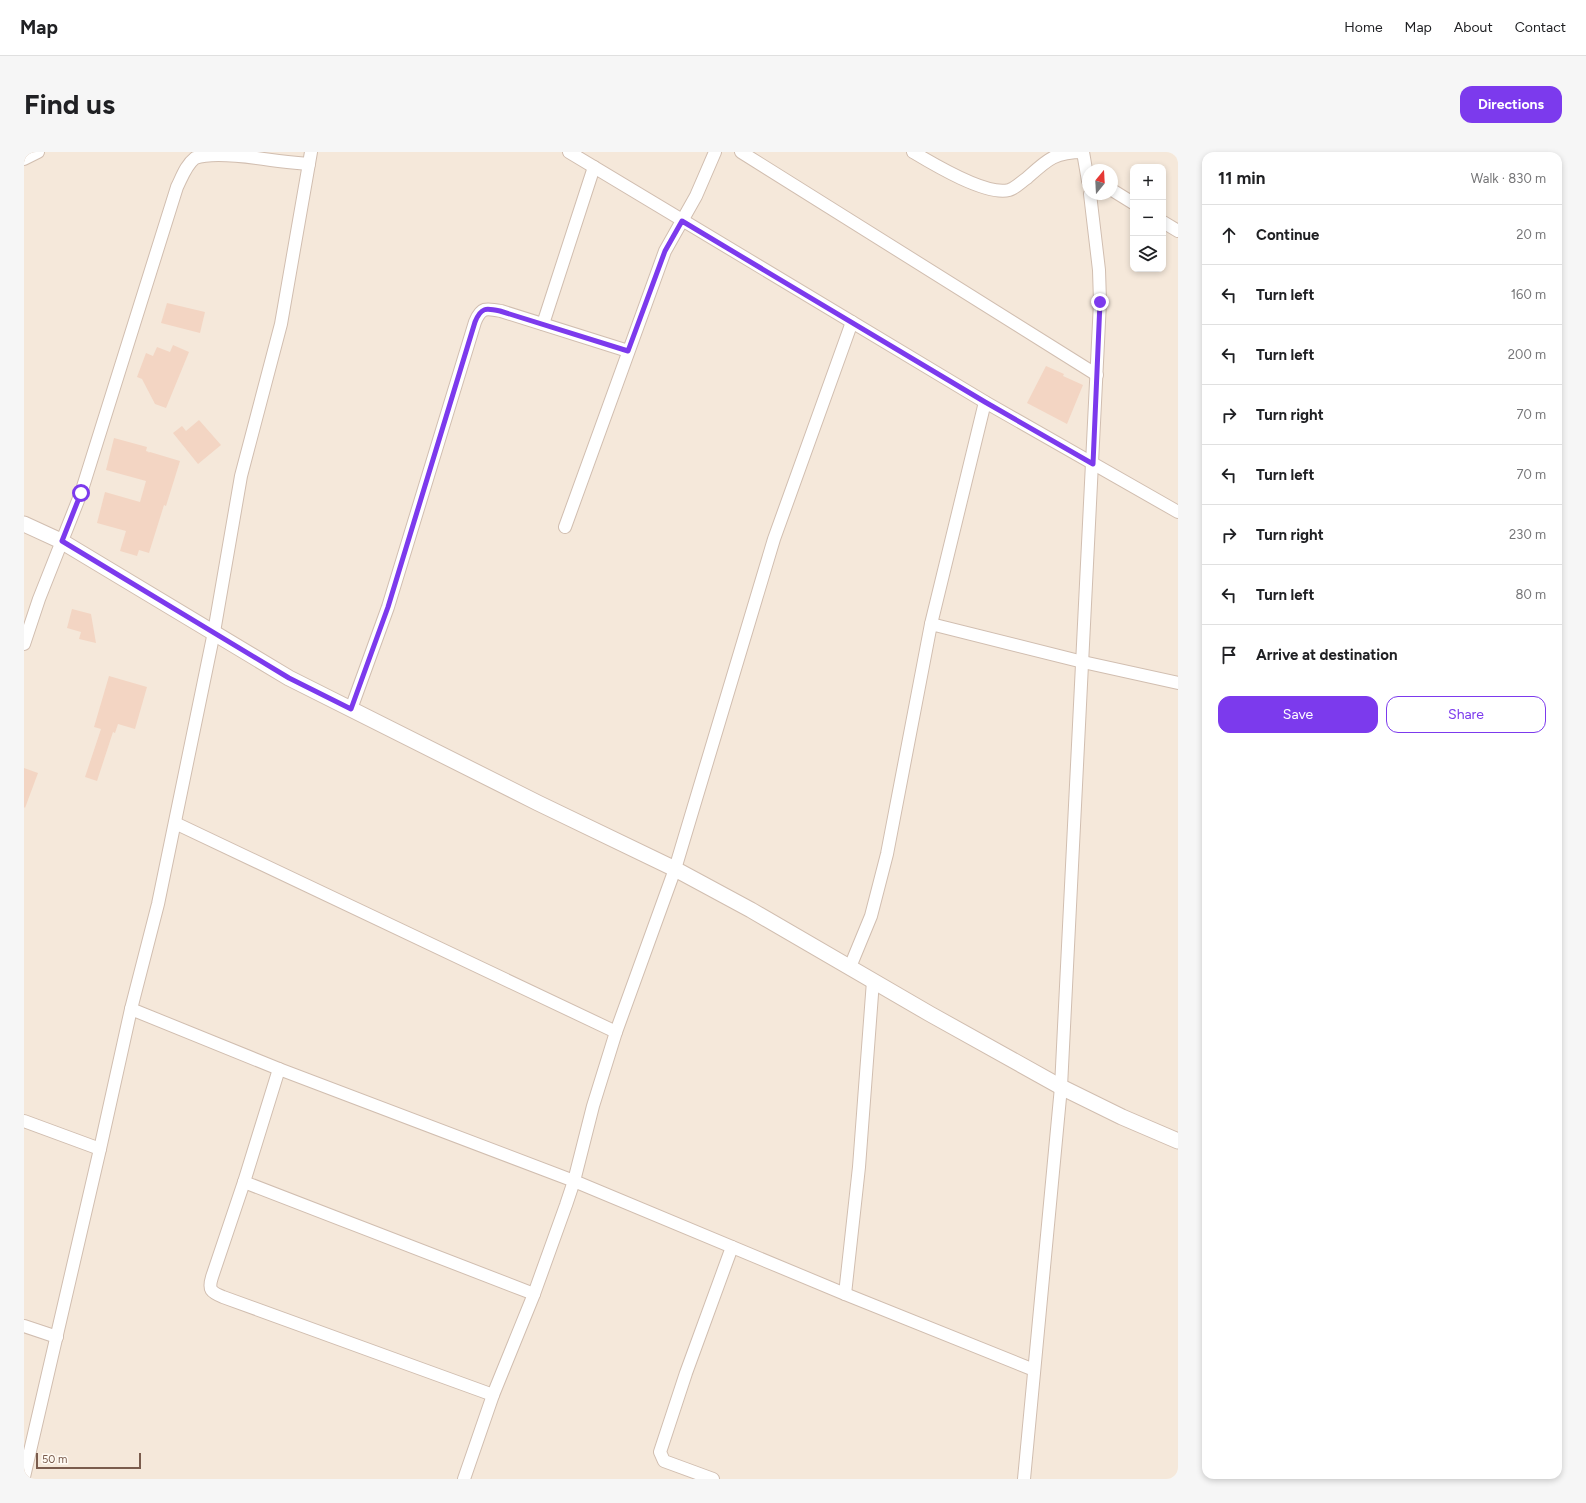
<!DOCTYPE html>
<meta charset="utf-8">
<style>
:root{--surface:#fff;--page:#f6f6f6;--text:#202124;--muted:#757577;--line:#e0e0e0;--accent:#7c3aed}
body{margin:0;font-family:Figtree,sans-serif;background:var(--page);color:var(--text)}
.controls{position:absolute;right:12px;top:12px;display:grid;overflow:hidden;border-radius:8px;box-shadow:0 2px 6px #0003}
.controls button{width:36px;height:36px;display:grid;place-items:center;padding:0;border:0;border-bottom:1px solid var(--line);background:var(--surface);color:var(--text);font:20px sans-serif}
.compass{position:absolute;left:1058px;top:12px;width:36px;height:36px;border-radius:50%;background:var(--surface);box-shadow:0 2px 6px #0003;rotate:18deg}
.scale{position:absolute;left:12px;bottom:10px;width:105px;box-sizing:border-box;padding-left:4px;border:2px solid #7a5c4d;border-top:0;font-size:11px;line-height:14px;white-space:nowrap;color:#7a5c4d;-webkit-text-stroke:3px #fffaf3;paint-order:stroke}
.stop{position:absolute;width:12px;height:12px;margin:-9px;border:3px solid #7c3aed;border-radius:50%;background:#fff}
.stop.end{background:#7c3aed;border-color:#fff;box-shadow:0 1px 4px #0008}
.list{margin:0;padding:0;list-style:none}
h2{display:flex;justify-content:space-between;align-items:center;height:52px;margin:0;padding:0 16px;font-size:17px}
h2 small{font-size:13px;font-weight:400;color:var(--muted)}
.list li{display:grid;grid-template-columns:26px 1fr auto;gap:12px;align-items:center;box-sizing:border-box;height:60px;padding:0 16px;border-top:1px solid var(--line)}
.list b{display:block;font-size:15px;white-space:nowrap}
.list em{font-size:13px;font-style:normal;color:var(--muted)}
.actions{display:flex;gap:8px;padding:12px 16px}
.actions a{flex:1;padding:9px 0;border:1px solid var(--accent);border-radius:12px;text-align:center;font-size:14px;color:var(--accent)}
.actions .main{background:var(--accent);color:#fff}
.icon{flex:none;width:22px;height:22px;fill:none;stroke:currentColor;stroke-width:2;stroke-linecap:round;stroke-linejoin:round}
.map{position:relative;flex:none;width:1154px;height:1327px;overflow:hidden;border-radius:12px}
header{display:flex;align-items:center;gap:24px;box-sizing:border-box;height:56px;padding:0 20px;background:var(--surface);border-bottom:1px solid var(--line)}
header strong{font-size:19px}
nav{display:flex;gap:22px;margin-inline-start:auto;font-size:14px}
.intro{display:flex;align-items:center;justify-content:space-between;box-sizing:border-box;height:96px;padding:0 24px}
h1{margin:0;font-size:28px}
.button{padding:10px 18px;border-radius:12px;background:var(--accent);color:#fff;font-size:14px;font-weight:700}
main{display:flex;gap:24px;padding:0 24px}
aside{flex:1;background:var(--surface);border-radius:12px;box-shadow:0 2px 6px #0003}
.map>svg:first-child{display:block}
.residential{fill:#f5e8da;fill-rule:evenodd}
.building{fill:#f3d5c3}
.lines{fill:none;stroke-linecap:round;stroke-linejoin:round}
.minor-casing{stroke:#d1beb0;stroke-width:14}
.tertiary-casing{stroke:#d1beb0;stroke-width:17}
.minor{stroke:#fff;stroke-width:12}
.tertiary{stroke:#fff;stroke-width:15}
.route{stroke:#7c3aed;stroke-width:5}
</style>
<header>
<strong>Map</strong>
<nav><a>Home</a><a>Map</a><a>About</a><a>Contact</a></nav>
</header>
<div class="intro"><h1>Find us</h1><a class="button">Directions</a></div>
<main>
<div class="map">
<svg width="1154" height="1327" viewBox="0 0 1154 1327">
<rect width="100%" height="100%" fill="#fdf6ec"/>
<!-- residential -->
<path class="residential" d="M 0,0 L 1154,0 L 1154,1327 L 0,1327 ZM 1109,15 L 1139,15 L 1139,117 L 1109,117 ZM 1064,18 L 1088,18 L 1088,42 L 1064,42 Z"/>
<!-- building -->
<g class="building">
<path d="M 143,151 L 181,160 L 176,181 L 137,171 Z"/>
<path d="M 149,193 L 165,200 L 142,256 L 131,252 L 118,227 L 113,225 L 122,201 L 129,204 L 133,195 L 146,200 Z"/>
<path d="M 1022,214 L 1040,222 L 1039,224 L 1059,233 L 1043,272 L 1003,251 Z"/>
<path d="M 175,268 L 197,293 L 174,312 L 149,281 L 158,274 L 162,279 Z"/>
<path d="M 90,286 L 123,295 L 122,299 L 125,300 L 124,301 L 126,300 L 156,309 L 142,354 L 140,353 L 125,401 L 115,398 L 113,404 L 96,399 L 102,379 L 73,371 L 81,340 L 116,350 L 122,329 L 82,318 Z"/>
<path d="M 48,457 L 67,462 L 72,491 L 55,487 L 57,480 L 43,476 Z"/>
<path d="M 85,524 L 123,535 L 111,577 L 94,572 L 91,581 L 89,580 L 73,629 L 61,625 L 77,577 L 70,575 Z"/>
<path d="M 0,616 L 14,621 L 1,656 L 0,655 Z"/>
</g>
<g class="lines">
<defs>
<g id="minor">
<path d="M 545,0 L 961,250 L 1154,360"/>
<path d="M 717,0 L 1073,223"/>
<path d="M 889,0 C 909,12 962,44 985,38 C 992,36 997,30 1003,26 C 1023,8 1030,0 1059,0"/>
<path d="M 1059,0 L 1064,29"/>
<path d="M 0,7 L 14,0"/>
<path d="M 1088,38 L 1109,51"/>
<path d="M 1139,70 L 1154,79"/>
<path d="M 519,172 L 570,15"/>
<path d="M 541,375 L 641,99 L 672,44 L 691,0"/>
<path d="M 907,472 L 961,250"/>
<path d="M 0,492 L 15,447 L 57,341 L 153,35 C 158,25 162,13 171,6 C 188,0 227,5 247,8 C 260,10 272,11 285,12"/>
<path d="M 327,557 L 364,455 L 451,170 C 457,155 462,156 477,159 L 604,199"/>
<path d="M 151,671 L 592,880"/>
<path d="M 826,815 L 847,764 L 863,702 L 907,472 L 1059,510 L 1154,531"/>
<path d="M 107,857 L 255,917 L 550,1029 L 821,1142 L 1010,1218"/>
<path d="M 255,917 L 220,1030 L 188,1125 C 184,1138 187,1140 199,1145 L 469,1243"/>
<path d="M 0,969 L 76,997"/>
<path d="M 220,1030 L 510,1142"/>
<path d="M 821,1142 L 835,1015 L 849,829"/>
<path d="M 0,1174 L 33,1185"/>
<path d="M 0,1325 L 76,997 L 107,857 L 134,752 L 190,480 L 217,324 L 257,172 L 287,0"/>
<path d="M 440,1327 L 469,1243 L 510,1142 L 542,1053 L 550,1029 L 569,954 L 592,880 L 651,717 L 750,387 L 828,170"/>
<path d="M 689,1327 L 640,1309 L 636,1300 L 662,1221 L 708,1095"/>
<path d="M 1000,1327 L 1037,935 L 1076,150 L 1075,118 L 1066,42"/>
</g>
<path id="tertiary" d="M 0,372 L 37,389 L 265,526 L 514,651 L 651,717 L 727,758 L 906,862 L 1037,935 L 1098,965 L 1154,989"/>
</defs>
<!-- minor casing -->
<use href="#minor" class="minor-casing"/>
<!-- tertiary casing -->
<use href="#tertiary" class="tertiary-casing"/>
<!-- minor -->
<use href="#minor" class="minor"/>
<!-- tertiary -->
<use href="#tertiary" class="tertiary"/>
</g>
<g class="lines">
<!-- route -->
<path class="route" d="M 57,341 L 38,389 L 265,526 L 327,557 L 364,455 L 451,170 C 457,155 462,156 476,159 L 604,199 L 641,99 L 658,69 L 961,250 L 1069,312 L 1076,150"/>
</g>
</svg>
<div class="controls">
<button>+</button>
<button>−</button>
<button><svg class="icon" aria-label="layers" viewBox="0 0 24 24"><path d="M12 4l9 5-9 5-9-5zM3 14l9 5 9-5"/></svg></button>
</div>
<svg class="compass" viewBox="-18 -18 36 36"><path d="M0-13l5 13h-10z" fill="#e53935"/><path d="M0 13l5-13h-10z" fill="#757577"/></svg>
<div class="scale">50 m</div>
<div class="stop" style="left:57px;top:341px"></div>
<div class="stop end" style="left:1076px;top:150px"></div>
</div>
<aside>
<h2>11 min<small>Walk · 830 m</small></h2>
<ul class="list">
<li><svg class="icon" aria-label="ahead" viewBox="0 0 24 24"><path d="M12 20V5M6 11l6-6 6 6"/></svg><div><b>Continue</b></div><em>20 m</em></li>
<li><svg class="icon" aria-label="left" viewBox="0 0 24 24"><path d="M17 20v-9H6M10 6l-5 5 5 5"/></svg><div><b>Turn left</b></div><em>160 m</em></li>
<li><svg class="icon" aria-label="left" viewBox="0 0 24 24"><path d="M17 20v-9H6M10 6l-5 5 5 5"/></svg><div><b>Turn left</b></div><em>200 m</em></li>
<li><svg class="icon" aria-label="right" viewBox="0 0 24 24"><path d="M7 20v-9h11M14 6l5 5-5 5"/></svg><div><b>Turn right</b></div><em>70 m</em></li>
<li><svg class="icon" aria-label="left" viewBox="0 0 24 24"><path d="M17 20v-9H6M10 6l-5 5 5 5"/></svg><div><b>Turn left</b></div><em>70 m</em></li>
<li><svg class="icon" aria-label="right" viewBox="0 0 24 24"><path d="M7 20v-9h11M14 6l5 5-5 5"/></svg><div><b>Turn right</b></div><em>230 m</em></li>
<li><svg class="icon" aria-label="left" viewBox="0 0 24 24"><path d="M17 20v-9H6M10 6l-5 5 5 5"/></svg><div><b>Turn left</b></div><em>80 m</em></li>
<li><svg class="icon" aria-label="arrive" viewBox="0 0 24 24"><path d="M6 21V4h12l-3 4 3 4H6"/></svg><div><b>Arrive at destination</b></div></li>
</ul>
<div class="actions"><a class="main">Save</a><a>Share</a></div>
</aside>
</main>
